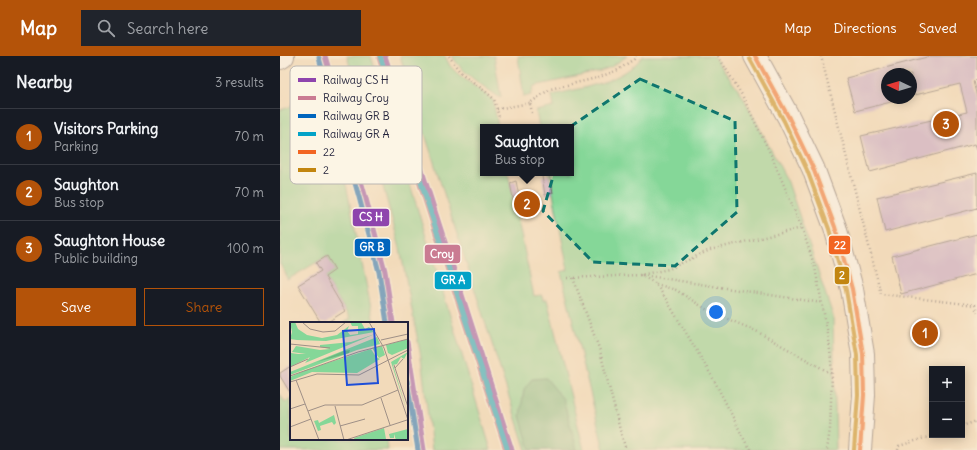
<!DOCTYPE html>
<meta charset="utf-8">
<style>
:root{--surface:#171b24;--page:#20242c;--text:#f1f3f6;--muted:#9ea1a6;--line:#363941;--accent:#b45309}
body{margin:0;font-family:Delius,sans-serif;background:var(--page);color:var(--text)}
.controls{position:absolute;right:12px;bottom:12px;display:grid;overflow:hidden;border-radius:0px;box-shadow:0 2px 10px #0003}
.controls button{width:36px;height:36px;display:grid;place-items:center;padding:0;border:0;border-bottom:1px solid var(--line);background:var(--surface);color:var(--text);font:20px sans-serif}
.compass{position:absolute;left:601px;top:12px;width:36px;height:36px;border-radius:50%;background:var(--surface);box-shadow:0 2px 10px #0003;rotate:274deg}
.you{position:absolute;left:436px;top:256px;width:14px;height:14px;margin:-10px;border:3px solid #fff;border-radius:50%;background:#1a73e8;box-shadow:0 0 0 6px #1a73e833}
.badge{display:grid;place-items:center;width:26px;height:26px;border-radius:50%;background:var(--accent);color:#fff;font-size:13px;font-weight:700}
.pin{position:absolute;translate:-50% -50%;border:2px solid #fff;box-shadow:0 1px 4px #0006}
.popup{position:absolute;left:200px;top:68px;width:94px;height:52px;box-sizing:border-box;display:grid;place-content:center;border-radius:0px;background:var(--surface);filter:drop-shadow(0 1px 3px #0005);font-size:13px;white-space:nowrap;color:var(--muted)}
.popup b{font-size:15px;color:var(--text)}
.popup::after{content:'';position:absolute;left:50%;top:100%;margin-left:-8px;border:8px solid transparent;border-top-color:var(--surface)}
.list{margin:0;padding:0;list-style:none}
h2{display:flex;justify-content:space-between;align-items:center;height:52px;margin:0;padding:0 16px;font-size:17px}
h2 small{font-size:13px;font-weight:400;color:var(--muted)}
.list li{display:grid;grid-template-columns:26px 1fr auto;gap:12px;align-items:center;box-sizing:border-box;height:56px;padding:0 16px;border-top:1px solid var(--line)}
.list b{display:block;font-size:15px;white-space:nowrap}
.list p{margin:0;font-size:13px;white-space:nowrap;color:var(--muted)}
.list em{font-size:13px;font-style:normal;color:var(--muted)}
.actions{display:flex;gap:8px;padding:12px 16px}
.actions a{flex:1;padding:9px 0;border:1px solid var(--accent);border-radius:0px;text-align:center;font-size:14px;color:var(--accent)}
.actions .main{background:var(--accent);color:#fff}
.icon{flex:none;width:22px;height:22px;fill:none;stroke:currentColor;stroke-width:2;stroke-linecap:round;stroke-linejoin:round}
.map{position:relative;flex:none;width:697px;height:394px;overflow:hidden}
header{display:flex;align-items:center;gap:24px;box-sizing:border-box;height:56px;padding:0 20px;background:var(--accent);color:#fff}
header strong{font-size:19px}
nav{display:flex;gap:22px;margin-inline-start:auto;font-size:14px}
.search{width:280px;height:36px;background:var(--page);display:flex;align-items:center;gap:10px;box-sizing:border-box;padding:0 14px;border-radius:0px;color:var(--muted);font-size:15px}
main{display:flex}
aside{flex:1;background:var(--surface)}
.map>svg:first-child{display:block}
.green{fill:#85d798;stroke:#547c6a}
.forest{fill:#6cb880;stroke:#476d5e}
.building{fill:#be9ecf}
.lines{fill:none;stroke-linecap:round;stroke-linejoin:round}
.minor-casing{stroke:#6b6267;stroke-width:24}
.path{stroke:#6b6267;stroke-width:2.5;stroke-dasharray:1 3;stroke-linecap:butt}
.minor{stroke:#fff;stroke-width:22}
.bus-1-casing{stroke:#fcf5e5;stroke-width:7}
.bus-2-casing{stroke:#fcf5e5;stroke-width:7}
.bus-1{stroke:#f26522;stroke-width:4}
.bus-2{stroke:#c2850f;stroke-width:4}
.rail-1-casing{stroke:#fcf5e5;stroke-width:8}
.rail-2-casing{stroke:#fcf5e5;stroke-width:8}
.rail-3-casing{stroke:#fcf5e5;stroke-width:8}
.rail-4-casing{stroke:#fcf5e5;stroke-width:8}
.rail-1{stroke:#8e44ad;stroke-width:5}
.rail-2{stroke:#ca7b92;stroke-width:5}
.rail-3{stroke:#0065bd;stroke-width:5}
.rail-4{stroke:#02a2c7;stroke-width:5}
.marked{fill:none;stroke:#0f766e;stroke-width:3;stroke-dasharray:8 5;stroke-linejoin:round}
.inset-road{fill:none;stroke:#9f9087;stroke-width:1}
.view{fill:#1d4ed8;fill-opacity:0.15;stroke:#1d4ed8;stroke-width:2}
.inset-edge{fill:none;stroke:#22223b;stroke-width:2}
.key{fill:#fcf5e5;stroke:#bbb6b2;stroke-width:1}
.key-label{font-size:11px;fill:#22223b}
.line-badge{stroke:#fcf5e5;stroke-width:1.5}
.badge-label{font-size:11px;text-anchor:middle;font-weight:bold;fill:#fff}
</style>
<header>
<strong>Map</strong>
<div class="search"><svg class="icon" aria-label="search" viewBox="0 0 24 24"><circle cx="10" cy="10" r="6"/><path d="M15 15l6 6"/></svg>Search here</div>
<nav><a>Map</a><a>Directions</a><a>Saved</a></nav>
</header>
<main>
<aside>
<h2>Nearby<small>3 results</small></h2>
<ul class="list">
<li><span class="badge">1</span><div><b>Visitors Parking</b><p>Parking</p></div><em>70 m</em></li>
<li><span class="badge">2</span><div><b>Saughton</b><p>Bus stop</p></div><em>70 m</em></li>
<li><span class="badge">3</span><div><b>Saughton House</b><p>Public building</p></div><em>100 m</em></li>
</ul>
<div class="actions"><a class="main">Save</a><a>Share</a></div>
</aside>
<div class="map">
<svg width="697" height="394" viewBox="0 0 697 394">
<rect width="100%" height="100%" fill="#fcf5e5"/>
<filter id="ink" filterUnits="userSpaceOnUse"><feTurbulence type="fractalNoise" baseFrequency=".025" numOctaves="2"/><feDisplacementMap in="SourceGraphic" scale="8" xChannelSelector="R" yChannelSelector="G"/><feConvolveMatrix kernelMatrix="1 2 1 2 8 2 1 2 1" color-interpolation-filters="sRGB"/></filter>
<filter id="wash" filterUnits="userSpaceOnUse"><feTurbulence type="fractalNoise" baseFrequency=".012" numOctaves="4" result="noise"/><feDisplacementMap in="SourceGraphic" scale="16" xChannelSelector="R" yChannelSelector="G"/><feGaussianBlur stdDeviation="0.9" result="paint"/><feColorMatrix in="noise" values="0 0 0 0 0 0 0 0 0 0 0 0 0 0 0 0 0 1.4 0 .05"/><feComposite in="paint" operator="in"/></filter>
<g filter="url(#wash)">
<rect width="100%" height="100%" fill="#f2daba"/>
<!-- green -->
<g class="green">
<path d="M 67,0 L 91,0 L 211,394 L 152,394 L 141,301 L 120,192 Z"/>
<path d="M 120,0 L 165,0 L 170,10 L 178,18 L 213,44 L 218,71 L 203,71 L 203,117 L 228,117 L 254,240 L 262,239 L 263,244 L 267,243 L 304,394 L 246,394 Z"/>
<path d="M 172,0 L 214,0 L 221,41 L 219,41 C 202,29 183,18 172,0 Z"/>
<path d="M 238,0 L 347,0 L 331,11 L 318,16 L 254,30 L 251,39 L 244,41 Z"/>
<path d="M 363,0 L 433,0 L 462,39 L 508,126 L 553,260 L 556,394 L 324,394 L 281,216 L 288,214 L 269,117 L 291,117 L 291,71 L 259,71 L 256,55 L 274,51 L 272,39 C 302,32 344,26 363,0 Z"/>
<path d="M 42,9 L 94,267 L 63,267 L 70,263 L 45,221 L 55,214 L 47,200 L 7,224 L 7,220 L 0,208 L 0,54 L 10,51 L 33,18 L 29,15 Z"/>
<path d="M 0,338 L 5,346 L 11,342 L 11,383 L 107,383 L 108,394 L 0,394 Z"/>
</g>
<!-- forest -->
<path class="forest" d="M 266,322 L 283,343 L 297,394 L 250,394 L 240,360 L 244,333 L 252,323 Z"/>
<g id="blocks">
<!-- building -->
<g class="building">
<path d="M 651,0 L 697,0 L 697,24 L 693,25 L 697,42 L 697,93 L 695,88 L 590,116 L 581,80 L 687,56 L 680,28 L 631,40 L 631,18 L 607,18 L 607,42 L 623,43 L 575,55 L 566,22 Z"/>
<path d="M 697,117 L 697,152 L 605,176 L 597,141 Z"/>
<path d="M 269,119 L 273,137 L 265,139 L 262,120 Z"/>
<path d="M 236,125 L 242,156 L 236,157 L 230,127 Z"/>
<path d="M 697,178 L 697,218 L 621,238 L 612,200 Z"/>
<path d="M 47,200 L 55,214 L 45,221 L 65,255 L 46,267 L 41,267 L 18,229 L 41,215 L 36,207 Z"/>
<path d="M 11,310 L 11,338 L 0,320 L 0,317 Z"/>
</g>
</g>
</g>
<g filter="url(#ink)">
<use href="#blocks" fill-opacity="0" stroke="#6b6267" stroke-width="1"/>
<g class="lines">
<defs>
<g id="minor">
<path d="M 475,0 L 509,62 L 533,112 L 555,171 L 572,233 L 583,298 L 584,339 L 580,394"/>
<path d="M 0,2 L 3,0"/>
</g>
</defs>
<!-- minor casing -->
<use href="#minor" class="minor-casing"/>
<!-- path -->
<g class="path">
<path d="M 169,0 L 180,16 L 206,36 L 214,43 L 219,61"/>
<path d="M 438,0 L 462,39 L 492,101 L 522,172 L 535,212 L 549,283 L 552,318 L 550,373 L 547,394"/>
<path d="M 541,0 L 601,238 L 695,249 L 697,257"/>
<path d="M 217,53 L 250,47"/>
<path d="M 252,57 L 250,47 L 270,33 L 317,22 L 338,14 L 354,3 L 356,0"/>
<path d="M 360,219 L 375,227 L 386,243 L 434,324 L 466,387 L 471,394"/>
<path d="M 362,219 L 542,247"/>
<path d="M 287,222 L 360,219 L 389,213 L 430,194 L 522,172"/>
<path d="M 293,222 L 320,295 L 340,374 L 346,394"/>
<path d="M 376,228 L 396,234 L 429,255 L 476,275 L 552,318"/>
<path d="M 682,370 L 697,365"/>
<path d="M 618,394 L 619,390 L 654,379"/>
</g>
<!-- minor -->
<use href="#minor" class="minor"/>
<defs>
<path id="bus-1" d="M 475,0 L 509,62 L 533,112 L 555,171 L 572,233 L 583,298 L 584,339 L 580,394"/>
<path id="bus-2" d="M 470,3 L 504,65 L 527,114 L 549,173 L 566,234 L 577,299 L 578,339 L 574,394"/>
</defs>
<!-- bus-1 casing -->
<use href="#bus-1" class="bus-1-casing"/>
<!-- bus-2 casing -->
<use href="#bus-2" class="bus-2-casing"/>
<!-- bus-1 -->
<use href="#bus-1" class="bus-1"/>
<!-- bus-2 -->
<use href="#bus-2" class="bus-2"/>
<defs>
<g id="rail-1">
<path d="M 45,0 L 85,139 L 105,215 L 113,267"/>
<path d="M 105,0 L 232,394"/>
<path d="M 127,286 L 144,394"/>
</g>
<path id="rail-2" d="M 99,2 L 226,394"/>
<g id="rail-3">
<path d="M 39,2 L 79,141 L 99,216 L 107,267"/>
<path d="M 127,325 L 138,394"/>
</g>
<path id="rail-4" d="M 100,0 L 227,392"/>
</defs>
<!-- rail-1 casing -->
<use href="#rail-1" class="rail-1-casing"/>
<!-- rail-2 casing -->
<use href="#rail-2" class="rail-2-casing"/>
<!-- rail-3 casing -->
<use href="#rail-3" class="rail-3-casing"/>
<!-- rail-4 casing -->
<use href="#rail-4" class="rail-4-casing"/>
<!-- rail-1 -->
<use href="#rail-1" class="rail-1"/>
<!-- rail-2 -->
<use href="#rail-2" class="rail-2"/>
<!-- rail-3 -->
<use href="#rail-3" class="rail-3"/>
<!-- rail-4 -->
<use href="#rail-4" class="rail-4"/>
</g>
</g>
<!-- marked area -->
<path d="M0 0H697V394H0ZM 360,23 L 455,65 L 457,156 L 395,210 L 313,206 L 263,155 L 287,73 Z" fill="#f2daba" fill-opacity=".55" fill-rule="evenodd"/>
<path class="marked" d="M 360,23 L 455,65 L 457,156 L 395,210 L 313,206 L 263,155 L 287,73 Z"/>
<!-- overview -->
<g transform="translate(10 266)">
<rect width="118" height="118" fill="#f2daba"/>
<path d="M 0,0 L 5,0 L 8,7 L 17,13 L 32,16 L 47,13 L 59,4 L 57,9 L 60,13 L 68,12 L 68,4 L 62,4 L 60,0 L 71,0 L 75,7 L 79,5 L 84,10 L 36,19 L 7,18 L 0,17 L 2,10 ZM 85,12 L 15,41 L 20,35 L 0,45 L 1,31 L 8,32 L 3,42 L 8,32 L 16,32 L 2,30 L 6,24 L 30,28 L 40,27 L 30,25 L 30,23 L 61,20 ZM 87,15 L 90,22 L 67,28 L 0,53 L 0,50 ZM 118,17 L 118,26 L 102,33 L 98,31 L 96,23 ZM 92,24 L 95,33 L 89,36 L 82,26 ZM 81,27 L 86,35 L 90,37 L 67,51 L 22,50 L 0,59 L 0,55 L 16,48 ZM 118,30 L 114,37 L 111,35 L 107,42 L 103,43 L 117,89 L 101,40 ZM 44,93 L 46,101 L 44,103 L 42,100 L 30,104 L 31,108 L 28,109 L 24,99 L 28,98 L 29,101 ZM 97,105 L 99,112 L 118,107 L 118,118 L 106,118 L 104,112 L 104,116 L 100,116 ZM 94,106 L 96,117 L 65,118 L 64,116 Z" fill="#85d798"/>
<path d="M 60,28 L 59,31 L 27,40 L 54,29 Z" fill="#6cb880"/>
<path class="inset-road" d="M 12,0 L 20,7 L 33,10 L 45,9 L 56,0M 79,0 L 94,26 L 118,98M 91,18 L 118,12M 0,22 L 40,26M 104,43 L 118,85M 0,45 L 18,37M 105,46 L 113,37M 0,54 L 68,30 L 118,17M 6,58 L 29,118M 0,60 L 27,52 L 69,53 L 118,28M 91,76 L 100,103M 45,84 L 54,118M 0,87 L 15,82M 18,89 L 35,83 L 72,83 L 108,68M 50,104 L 75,97M 0,105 L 21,97M 56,118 L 117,98"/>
<path class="view" d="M 84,7 L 88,61 L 57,63 L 53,9 Z"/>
<rect width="118" height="118" class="inset-edge"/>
</g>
<!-- legend -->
<rect x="10" y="10" width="132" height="118" rx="6" class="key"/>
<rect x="18" y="22" width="18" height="4" fill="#8e44ad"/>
<rect x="18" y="40" width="18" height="4" fill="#ca7b92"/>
<rect x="18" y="58" width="18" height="4" fill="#0065bd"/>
<rect x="18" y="76" width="18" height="4" fill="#02a2c7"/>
<rect x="18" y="94" width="18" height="4" fill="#f26522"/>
<rect x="18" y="112" width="18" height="4" fill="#c2850f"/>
<g class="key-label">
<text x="43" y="28">Railway CS H</text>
<text x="43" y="46">Railway Croy</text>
<text x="43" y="64">Railway GR B</text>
<text x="43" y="82">Railway GR A</text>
<text x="43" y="100">22</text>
<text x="43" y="118">2</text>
</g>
<g class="line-badge">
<rect x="72" y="152" width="38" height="19" rx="4" fill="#8e44ad"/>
<rect x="548" y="179" width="23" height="20" rx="4" fill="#f26522"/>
<rect x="74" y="182" width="37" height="19" rx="4" fill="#0065bd"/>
<rect x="144" y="188" width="37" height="20" rx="4" fill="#ca7b92"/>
<rect x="554" y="210" width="16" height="19" rx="4" fill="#c2850f"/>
<rect x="154" y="215" width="38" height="19" rx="4" fill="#02a2c7"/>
</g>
<g class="badge-label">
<text x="91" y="165">CS H</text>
<text x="560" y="193">22</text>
<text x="92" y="195">GR B</text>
<text x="162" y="202">Croy</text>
<text x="562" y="223">2</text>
<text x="173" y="228">GR A</text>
</g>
</svg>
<div class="controls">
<button>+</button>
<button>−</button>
</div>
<svg class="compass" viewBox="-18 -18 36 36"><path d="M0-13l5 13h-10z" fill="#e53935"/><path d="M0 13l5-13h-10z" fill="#9ea1a6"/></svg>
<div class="you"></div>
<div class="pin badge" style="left:645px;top:277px">1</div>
<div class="pin badge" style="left:247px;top:148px">2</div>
<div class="popup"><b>Saughton</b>Bus stop</div>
<div class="pin badge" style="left:666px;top:68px">3</div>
</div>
</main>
